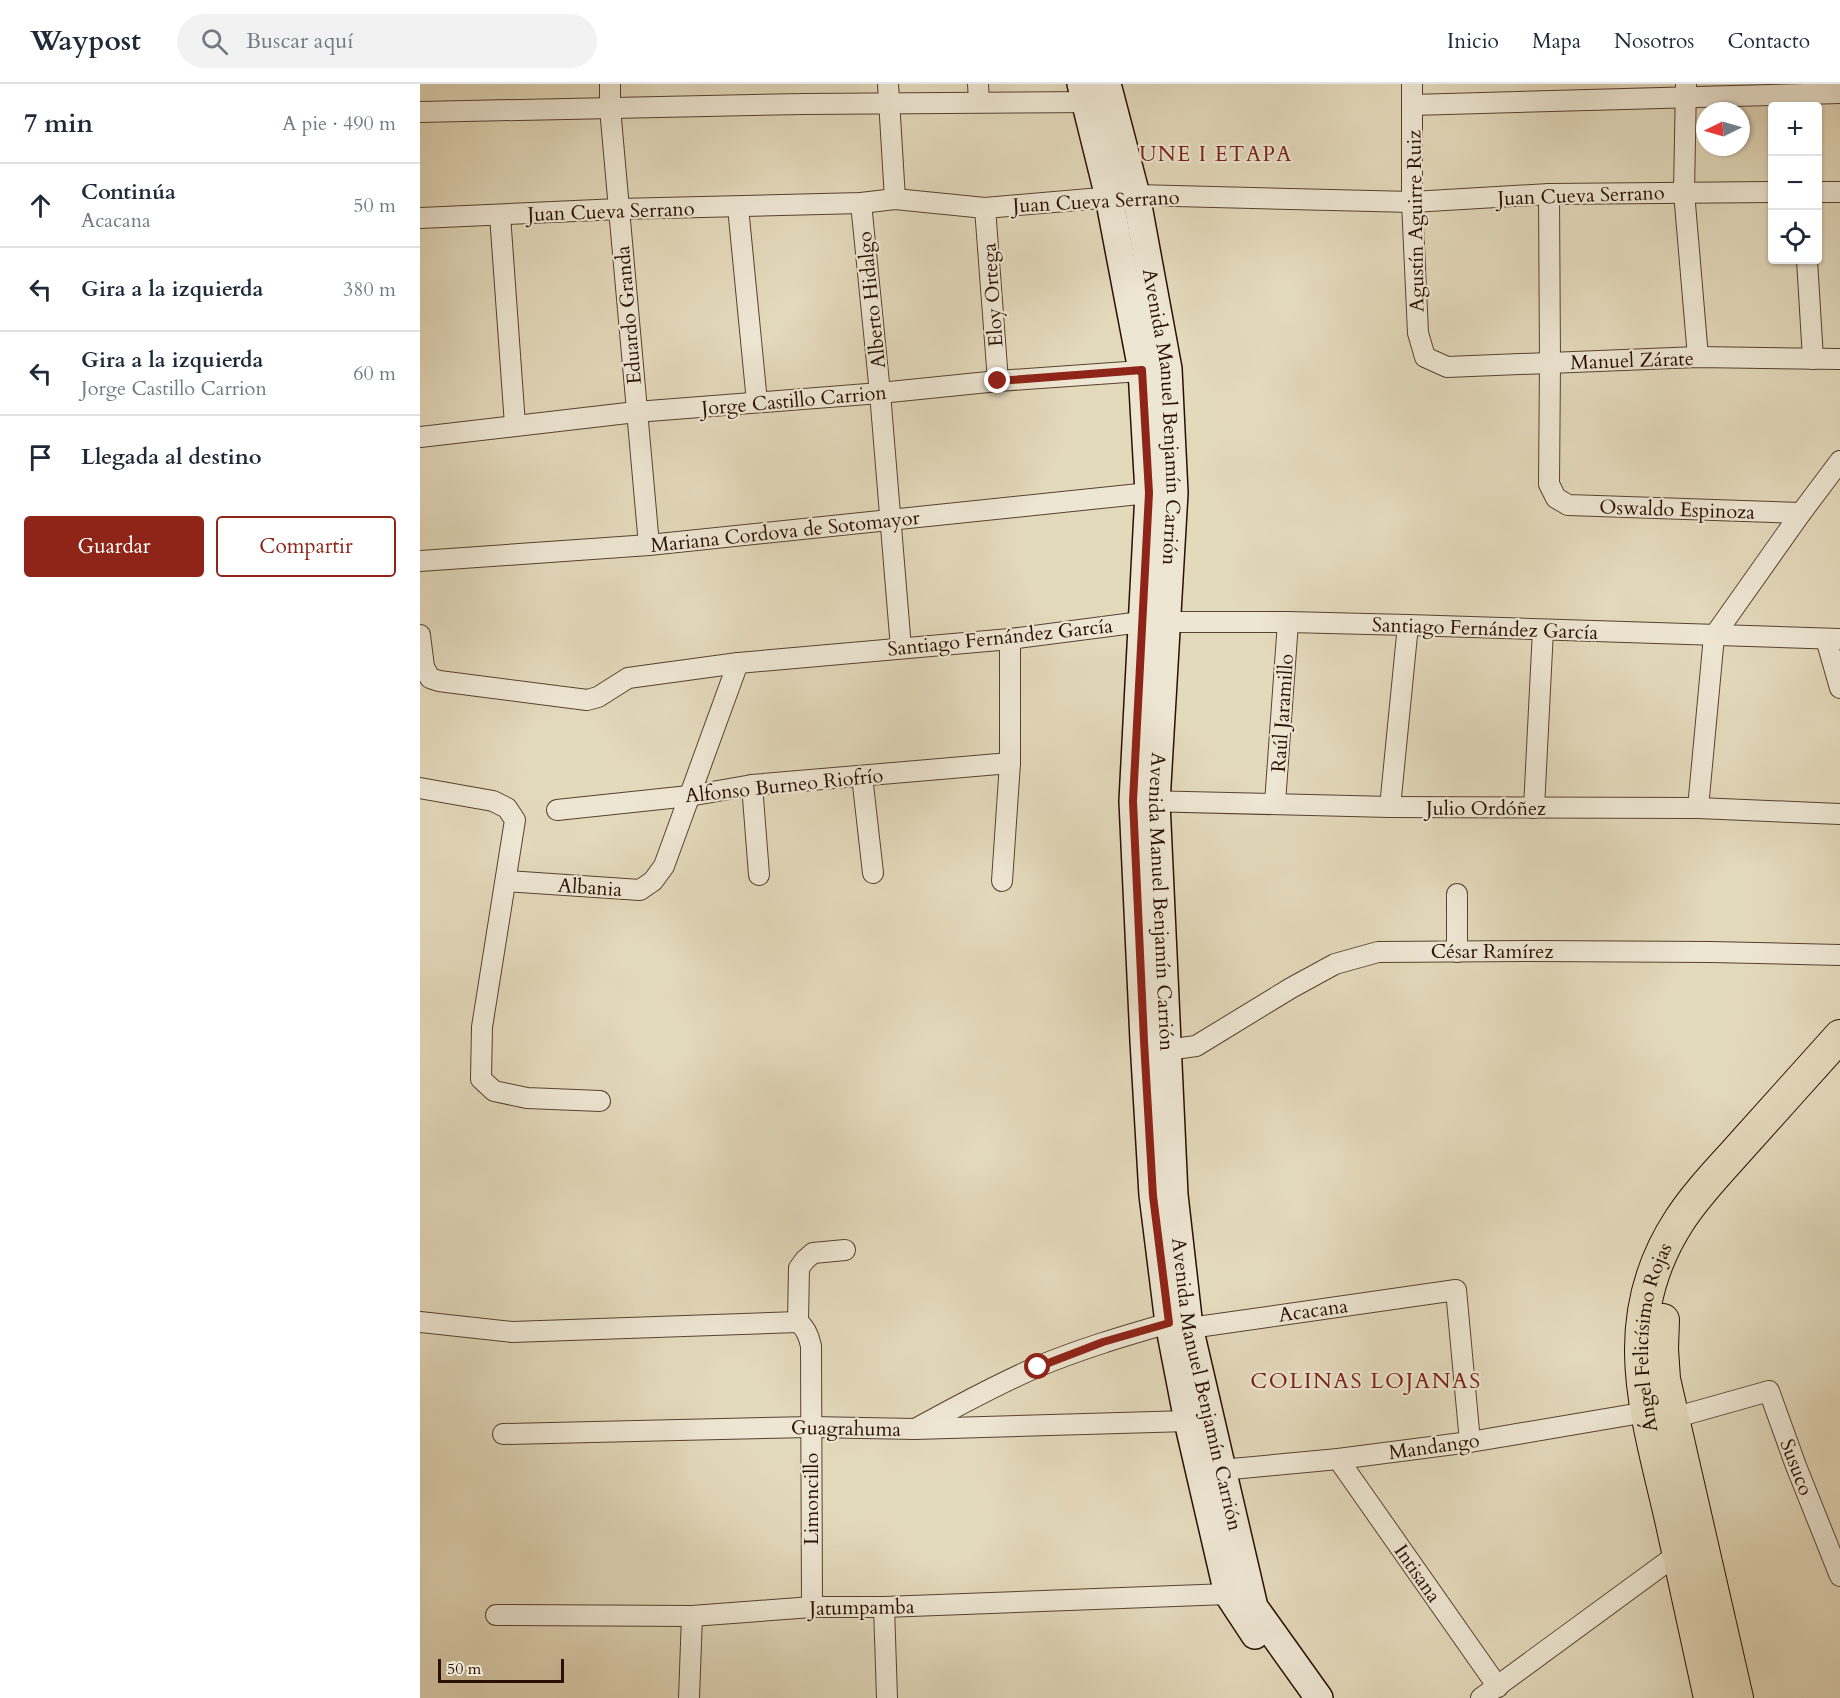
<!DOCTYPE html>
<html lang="es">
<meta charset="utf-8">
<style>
:root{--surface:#fff;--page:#f2f2f3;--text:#1f2937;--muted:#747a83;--line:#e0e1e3;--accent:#8f2418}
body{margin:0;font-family:Cardo,serif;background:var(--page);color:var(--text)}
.controls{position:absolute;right:18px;top:18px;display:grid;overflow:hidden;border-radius:6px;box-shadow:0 2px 4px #0004}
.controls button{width:54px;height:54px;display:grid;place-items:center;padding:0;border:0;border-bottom:2px solid var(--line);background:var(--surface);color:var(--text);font:30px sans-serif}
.compass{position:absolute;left:1276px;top:18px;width:54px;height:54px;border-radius:50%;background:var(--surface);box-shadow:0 2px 4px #0004;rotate:265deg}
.scale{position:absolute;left:18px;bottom:15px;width:126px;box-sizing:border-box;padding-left:6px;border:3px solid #2a1002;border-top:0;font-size:16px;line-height:21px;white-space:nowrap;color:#2a1002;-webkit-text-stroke:4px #ede6d3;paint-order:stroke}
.stop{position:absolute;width:18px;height:18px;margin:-14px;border:4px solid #8f2418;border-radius:50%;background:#fff}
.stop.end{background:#8f2418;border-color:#fff;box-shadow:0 2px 6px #0008}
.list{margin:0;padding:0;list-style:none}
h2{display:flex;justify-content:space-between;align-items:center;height:78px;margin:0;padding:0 24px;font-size:26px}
h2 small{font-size:20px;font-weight:400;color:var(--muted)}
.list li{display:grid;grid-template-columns:39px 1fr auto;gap:18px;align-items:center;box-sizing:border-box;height:84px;padding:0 24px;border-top:2px solid var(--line)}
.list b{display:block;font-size:22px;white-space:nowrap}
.list p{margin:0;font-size:20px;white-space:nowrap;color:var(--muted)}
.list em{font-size:20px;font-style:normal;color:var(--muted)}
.actions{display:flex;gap:12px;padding:18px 24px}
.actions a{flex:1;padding:14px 0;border:2px solid var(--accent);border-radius:6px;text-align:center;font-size:21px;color:var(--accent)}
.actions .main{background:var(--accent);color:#fff}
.icon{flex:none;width:33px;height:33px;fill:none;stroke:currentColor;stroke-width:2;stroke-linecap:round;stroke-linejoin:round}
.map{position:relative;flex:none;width:1420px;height:1614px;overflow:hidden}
header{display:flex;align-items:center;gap:36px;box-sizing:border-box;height:84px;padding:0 30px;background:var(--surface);border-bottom:2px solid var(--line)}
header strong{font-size:28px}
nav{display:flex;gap:33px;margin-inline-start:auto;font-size:21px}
.search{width:420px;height:54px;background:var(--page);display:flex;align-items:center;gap:15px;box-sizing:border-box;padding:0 21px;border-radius:33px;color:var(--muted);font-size:22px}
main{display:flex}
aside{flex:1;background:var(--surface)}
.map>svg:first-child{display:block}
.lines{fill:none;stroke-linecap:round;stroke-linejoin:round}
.minor-casing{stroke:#584230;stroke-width:22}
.secondary-casing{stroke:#2a1002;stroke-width:30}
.trunk-casing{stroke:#2a1002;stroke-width:34}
.minor{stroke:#ede6d3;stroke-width:20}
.secondary{stroke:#ede6d3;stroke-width:27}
.trunk{stroke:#e3d9bb;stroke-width:32}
.route{stroke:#8f2418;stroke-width:8}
.labels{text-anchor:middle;stroke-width:4.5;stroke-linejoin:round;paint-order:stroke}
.street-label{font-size:20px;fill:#2a1002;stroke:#ede6d3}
.neighbourhood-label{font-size:21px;letter-spacing:1.5px;fill:#7a1f14;stroke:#ede6d3}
.quarter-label{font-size:22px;letter-spacing:1.5px;fill:#7a1f14;stroke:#ede6d3}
</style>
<header>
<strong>Waypost</strong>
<div class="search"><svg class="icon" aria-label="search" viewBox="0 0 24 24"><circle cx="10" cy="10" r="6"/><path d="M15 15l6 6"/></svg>Buscar aquí</div>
<nav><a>Inicio</a><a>Mapa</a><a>Nosotros</a><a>Contacto</a></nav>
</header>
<main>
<aside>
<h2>7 min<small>A pie · 490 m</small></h2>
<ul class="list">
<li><svg class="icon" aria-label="ahead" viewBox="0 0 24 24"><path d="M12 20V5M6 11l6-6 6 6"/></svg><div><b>Continúa</b><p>Acacana</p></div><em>50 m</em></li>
<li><svg class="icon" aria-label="left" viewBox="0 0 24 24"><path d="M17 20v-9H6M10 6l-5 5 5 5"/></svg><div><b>Gira a la izquierda</b></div><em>380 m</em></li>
<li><svg class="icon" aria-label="left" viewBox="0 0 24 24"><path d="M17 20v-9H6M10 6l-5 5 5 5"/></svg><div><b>Gira a la izquierda</b><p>Jorge Castillo Carrion</p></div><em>60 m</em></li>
<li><svg class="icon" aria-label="arrive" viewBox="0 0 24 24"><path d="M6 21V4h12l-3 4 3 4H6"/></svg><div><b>Llegada al destino</b></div></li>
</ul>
<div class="actions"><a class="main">Guardar</a><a>Compartir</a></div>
</aside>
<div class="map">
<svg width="1420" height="1614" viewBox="0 0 1420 1614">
<rect width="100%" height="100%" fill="#e3d9bb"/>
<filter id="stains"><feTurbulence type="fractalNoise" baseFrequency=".00333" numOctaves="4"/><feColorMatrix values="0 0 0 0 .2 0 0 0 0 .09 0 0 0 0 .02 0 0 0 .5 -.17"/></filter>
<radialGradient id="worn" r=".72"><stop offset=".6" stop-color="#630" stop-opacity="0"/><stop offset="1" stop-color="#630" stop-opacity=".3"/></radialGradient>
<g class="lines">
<defs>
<g id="minor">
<path d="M 190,0 L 190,24 L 229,461"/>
<path d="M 468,0 L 475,115"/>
<path d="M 558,0 L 559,18"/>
<path d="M 992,0 L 992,118 L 998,249 L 1005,273 L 1027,283 L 1278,273 L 1420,275"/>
<path d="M 1266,0 L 1264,108 L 1278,273"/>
<path d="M 992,21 L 1420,9"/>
<path d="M 0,28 L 383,20 L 678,18"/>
<path d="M 1398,108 L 1420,108"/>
<path d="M 1129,110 L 1130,279 L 1129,400 L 1136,414 L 1148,421 L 1381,429"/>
<path d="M 441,119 L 460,309 L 481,564"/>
<path d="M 318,123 L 337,318"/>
<path d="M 565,124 L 578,297"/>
<path d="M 80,131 L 95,341"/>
<path d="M 0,134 L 199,125 L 441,119 L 475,115 L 565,124 L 716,111 L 992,118 L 1129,110 L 1352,108"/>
<path d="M 1387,176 L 1393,275"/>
<path d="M 0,353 L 216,328 L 460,309 L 578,297 L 735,286"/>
<path d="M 0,477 L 229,461 L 729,409"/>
<path d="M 0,551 L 4,583 L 10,594 L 19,597 L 167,616 L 178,613 L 208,594 L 318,579 L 590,555 L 721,538 L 868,538 L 988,541 L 1420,555"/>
<path d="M 1406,555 L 1420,604"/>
<path d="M 442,692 L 453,789"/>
<path d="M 332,701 L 339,791"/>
<path d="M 0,704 L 73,717 L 87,724 L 95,736 L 62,943 L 61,995 L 74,1007 L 107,1014 L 180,1017"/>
<path d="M 724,717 L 970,723 L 1278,724 L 1420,730"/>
<path d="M 855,719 L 868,538"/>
<path d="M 970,723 L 988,541"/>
<path d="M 1114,724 L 1123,546"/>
<path d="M 1278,724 L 1294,552 L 1381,429 L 1420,377"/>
<path d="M 137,726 L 269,712 L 332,701 L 590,679"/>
<path d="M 86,797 L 220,806 L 233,797 L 244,782 L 318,579"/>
<path d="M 582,797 L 590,679 L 590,555"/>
<path d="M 1037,810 L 1037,868"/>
<path d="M 747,966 L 776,962 L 871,904 L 915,880 L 958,868 L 1114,867 L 1291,868 L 1420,871"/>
<path d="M 0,1238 L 92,1248 L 378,1238"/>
<path d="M 756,1246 L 1036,1206 L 1050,1358"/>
<path d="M 1253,1334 L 1349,1307 L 1376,1382 L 1420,1492"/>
<path d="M 497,1344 C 537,1322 576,1301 617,1283 C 660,1265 704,1252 749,1239"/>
<path d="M 83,1350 L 391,1343 L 495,1345 L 768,1337"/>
<path d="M 918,1375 L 1078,1603"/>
<path d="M 801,1386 L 918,1375 L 1050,1358 L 1227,1328"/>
<path d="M 392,1523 L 391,1262 C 389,1252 386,1244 378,1238 L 379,1184 L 385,1176 L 393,1169 L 425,1166"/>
<path d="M 464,1523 L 467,1614"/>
<path d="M 76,1531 L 272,1532 L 392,1523 L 464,1523 L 808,1510"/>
<path d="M 269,1614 L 272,1532"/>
<path d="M 1061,1614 L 1259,1469"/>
</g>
<g id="secondary">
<path d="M 661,0 L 689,113 L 722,286 L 729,409 L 713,717 L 724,957 L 733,1111 L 749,1239 L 768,1337 L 808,1510 L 835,1551"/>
<path id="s1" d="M 687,0 L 716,111 L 748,285 L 754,409 L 736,718 L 754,1111 L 769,1243 L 834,1523 L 899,1614"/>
</g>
<g id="trunk">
<path d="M 1243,1236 L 1242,1265 L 1244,1295 L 1317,1614"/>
<path id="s2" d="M 1290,1614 C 1277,1556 1265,1498 1252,1440 C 1228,1333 1193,1239 1259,1137 C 1277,1109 1301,1085 1323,1060 C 1355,1024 1388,988 1420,952"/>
</g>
</defs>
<!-- minor casing -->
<use href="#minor" class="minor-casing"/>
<!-- secondary casing -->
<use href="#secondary" class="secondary-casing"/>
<!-- trunk casing -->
<use href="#trunk" class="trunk-casing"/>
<!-- minor -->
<use href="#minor" class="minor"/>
<!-- secondary -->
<use href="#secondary" class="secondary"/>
<!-- trunk -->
<use href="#trunk" class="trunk"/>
</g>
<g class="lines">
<!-- route -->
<path class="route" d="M 578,297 L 722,286 L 729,409 L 713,717 L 724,957 L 733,1112 L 749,1239 L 683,1258 L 618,1283"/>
</g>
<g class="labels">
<!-- street labels -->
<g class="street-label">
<text transform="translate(1161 111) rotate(-2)" y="7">Juan Cueva Serrano</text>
<text transform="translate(676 117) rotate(-3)" y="7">Juan Cueva Serrano</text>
<text transform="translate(191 127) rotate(-2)" y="7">Juan Cueva Serrano</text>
<text transform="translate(995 137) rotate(-91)" y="7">Agustín Aguirre Ruiz</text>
<text transform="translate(572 211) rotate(-94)" y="7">Eloy Ortega</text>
<text transform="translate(451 216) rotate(-96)" y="7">Alberto Hidalgo</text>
<text transform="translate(208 231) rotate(-95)" y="7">Eduardo Granda</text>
<text transform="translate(1212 276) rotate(-2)" y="7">Manuel Zárate</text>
<text transform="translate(374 316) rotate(-5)" y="7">Jorge Castillo Carrion</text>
<text dy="7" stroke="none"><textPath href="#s1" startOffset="339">Avenida Manuel Benjamín Carrión</textPath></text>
<text transform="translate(1257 425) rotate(2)" y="7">Oswaldo Espinoza</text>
<text transform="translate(365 447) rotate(-6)" y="7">Mariana Cordova de Sotomayor</text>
<text transform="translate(1065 544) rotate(2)" y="7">Santiago Fernández García</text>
<text transform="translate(580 553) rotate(-6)" y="7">Santiago Fernández García</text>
<text transform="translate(862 629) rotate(-86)" y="7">Raúl Jaramillo</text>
<text transform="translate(364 701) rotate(-6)" y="7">Alfonso Burneo Riofrío</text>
<text x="1066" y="731">Julio Ordóñez</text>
<text transform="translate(170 803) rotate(4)" y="7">Albania</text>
<text dy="7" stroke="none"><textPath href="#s1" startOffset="825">Avenida Manuel Benjamín Carrión</textPath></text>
<text x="1072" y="874">César Ramírez</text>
<text transform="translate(893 1226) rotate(-8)" y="7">Acacana</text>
<text dy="7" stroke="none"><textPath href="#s2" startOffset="369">Ángel Felicísimo Rojas</textPath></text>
<text dy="7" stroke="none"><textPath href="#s1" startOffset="1311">Avenida Manuel Benjamín Carrión</textPath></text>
<text transform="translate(426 1344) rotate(1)" y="7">Guagrahuma</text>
<text transform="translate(1014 1362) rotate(-8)" y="7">Mandango</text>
<text transform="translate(1377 1383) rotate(69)" y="7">Susuco</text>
<text transform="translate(391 1415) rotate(-90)" y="7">Limoncillo</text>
<text transform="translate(998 1489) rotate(55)" y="7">Intisana</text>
<text transform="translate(442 1523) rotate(-1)" y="7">Jatumpamba</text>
</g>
<!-- neighbourhood labels -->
<g class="neighbourhood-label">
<text x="796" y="77">UNE I ETAPA</text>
</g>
<!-- quarter labels -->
<g class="quarter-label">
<text x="946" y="1304">COLINAS LOJANAS</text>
</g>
</g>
<rect width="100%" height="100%" filter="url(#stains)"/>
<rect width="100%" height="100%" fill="url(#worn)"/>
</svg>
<div class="controls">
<button>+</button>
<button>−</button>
<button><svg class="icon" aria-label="locate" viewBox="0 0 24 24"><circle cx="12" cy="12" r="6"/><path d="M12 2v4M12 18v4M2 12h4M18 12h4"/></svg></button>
</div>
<svg class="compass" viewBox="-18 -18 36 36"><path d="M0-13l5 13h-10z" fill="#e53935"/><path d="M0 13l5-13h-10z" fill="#747a83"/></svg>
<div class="scale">50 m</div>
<div class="stop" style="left:618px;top:1283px"></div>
<div class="stop end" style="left:578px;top:297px"></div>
</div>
</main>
